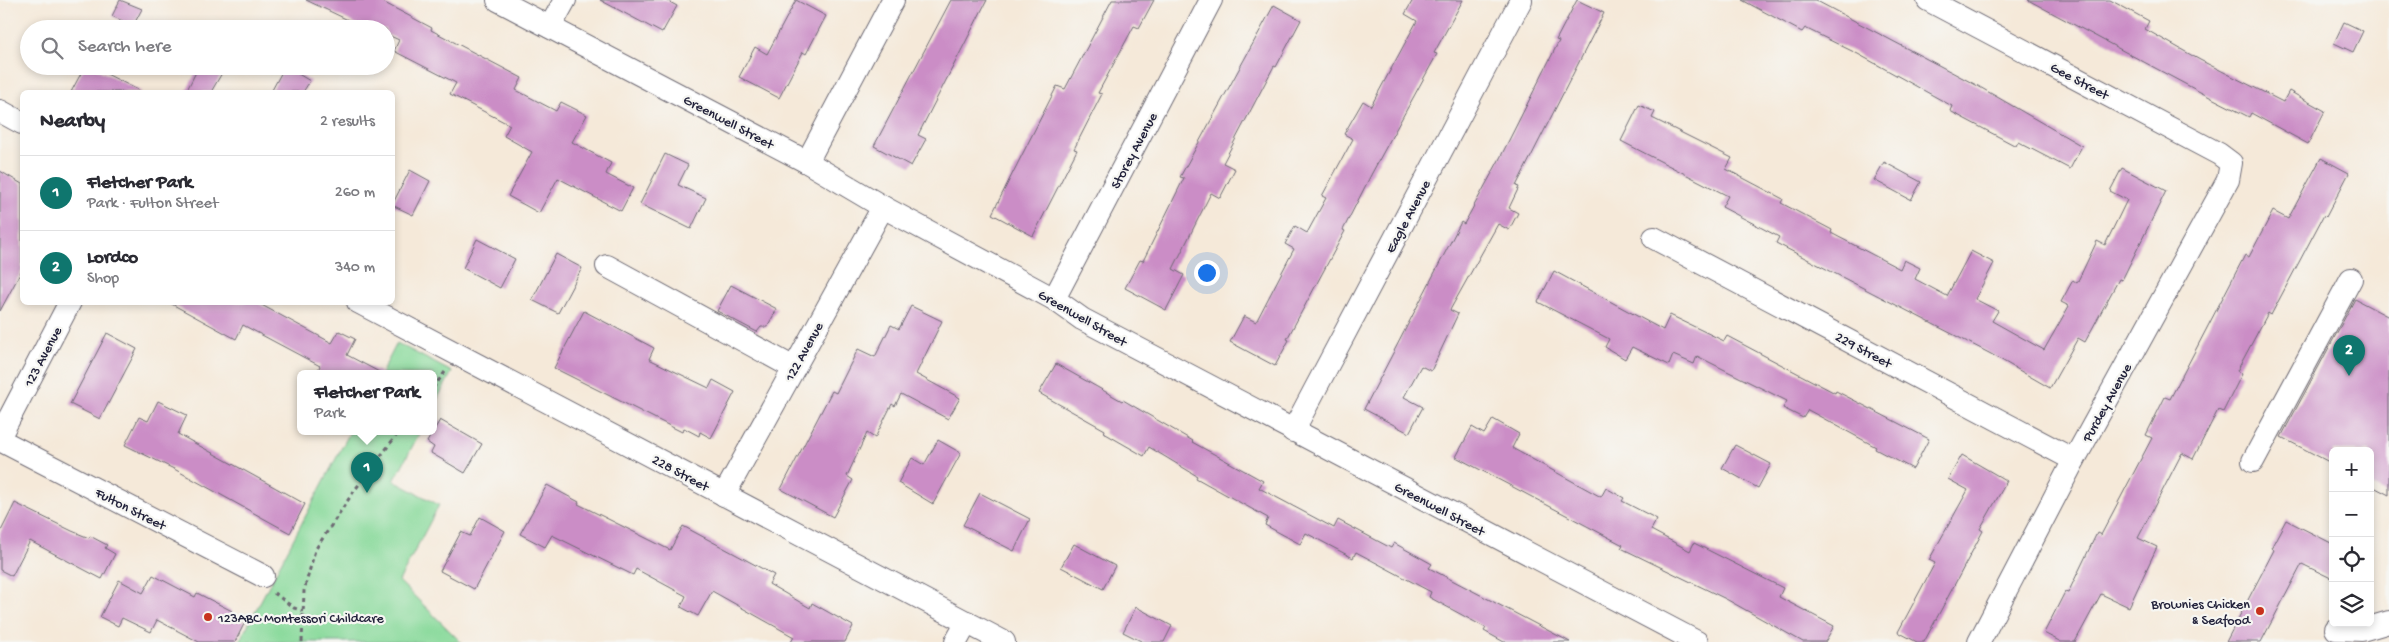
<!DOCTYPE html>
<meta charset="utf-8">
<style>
:root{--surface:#fff;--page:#f2f2f3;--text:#2b2b33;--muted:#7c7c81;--line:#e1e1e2;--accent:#0f766e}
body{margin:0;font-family:"Gochi Hand",sans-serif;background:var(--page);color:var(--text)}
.controls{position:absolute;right:15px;bottom:15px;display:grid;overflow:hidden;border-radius:8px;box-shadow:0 2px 8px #0003}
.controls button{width:45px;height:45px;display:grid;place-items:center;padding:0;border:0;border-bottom:1px solid var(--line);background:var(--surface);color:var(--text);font:25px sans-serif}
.you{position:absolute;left:1206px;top:272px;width:18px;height:18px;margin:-12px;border:4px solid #fff;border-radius:50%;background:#1a73e8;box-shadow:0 0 0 8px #1a73e833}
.badge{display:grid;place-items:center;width:32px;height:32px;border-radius:50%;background:var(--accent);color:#fff;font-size:16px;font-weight:700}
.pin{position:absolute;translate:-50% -41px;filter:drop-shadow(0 1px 2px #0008)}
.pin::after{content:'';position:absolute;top:26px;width:18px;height:15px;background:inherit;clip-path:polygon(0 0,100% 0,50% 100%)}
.popup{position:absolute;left:297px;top:370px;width:140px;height:65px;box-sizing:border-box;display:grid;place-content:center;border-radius:8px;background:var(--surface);filter:drop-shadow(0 1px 4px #0005);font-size:16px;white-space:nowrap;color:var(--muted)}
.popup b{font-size:19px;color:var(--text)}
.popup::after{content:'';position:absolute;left:50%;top:100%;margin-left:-10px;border:10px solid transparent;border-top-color:var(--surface)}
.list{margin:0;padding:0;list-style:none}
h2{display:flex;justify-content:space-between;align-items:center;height:65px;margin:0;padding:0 20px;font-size:21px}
h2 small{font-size:16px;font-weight:400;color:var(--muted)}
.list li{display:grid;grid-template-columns:32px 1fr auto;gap:15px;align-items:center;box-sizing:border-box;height:75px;padding:0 20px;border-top:1px solid var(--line)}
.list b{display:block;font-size:19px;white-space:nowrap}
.list p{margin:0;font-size:16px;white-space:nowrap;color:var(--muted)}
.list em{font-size:16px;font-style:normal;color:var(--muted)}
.icon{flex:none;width:28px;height:28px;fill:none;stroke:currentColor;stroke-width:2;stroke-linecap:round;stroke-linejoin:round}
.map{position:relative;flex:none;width:2389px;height:642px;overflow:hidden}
.search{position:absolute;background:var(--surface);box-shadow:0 2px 8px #0003;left:20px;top:20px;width:375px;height:55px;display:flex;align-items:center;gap:12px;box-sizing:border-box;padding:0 18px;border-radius:28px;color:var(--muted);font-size:19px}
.panel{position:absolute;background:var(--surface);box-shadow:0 2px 8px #0003;left:20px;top:90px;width:375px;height:215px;border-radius:8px}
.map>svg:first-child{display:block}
.green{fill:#87d99a;stroke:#547e6a}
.building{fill:#cb8dc6}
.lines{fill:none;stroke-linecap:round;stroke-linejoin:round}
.minor-casing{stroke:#6c6872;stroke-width:24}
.path{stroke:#6c6872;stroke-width:3;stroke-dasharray:4 4;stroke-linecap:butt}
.minor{stroke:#fff;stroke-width:22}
.poi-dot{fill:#c8321e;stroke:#f6f6f2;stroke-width:2}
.labels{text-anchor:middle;stroke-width:4.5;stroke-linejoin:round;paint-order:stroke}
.street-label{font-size:14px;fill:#22223b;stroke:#f6f6f2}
.poi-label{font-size:14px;fill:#22223b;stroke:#f6f6f2;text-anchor:end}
</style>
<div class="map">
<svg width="2389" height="642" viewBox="0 0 2389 642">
<rect width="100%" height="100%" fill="#f6f6f2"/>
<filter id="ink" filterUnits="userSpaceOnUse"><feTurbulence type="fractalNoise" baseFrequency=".02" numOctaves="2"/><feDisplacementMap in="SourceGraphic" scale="10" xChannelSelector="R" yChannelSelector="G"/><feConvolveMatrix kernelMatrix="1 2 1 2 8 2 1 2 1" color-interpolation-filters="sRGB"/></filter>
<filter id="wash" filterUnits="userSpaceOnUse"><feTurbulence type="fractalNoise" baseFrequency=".0096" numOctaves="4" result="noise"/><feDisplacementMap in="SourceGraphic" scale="20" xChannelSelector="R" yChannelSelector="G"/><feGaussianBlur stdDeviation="1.12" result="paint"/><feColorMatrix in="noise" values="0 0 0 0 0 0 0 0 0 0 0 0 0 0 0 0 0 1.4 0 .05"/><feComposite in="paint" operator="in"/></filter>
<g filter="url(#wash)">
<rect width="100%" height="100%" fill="#f5e9d9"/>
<!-- green -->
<g class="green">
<path d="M 397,343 L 452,372 L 433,407 L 433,374 L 381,374 Z"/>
<path d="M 350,432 L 420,432 L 394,481 L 439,505 L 399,581 L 461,642 L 239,642 Z"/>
</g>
<g id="blocks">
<!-- building -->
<g class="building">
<path d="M 120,0 L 142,9 L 133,26 L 112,16 Z"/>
<path d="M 306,0 L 379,0 L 432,28 L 431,30 L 522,78 L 516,90 L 556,111 L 561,102 L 587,115 L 572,142 L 611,163 L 606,174 L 633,188 L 621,211 L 558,178 L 539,213 L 508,196 L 532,152 L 504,136 L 510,125 L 450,94 L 456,83 L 394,51 L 399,40 L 386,34 L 386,29 L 367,29 Z"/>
<path d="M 600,0 L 666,0 L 677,6 L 662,33 Z"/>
<path d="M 796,0 L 826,16 L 806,54 L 803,52 L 779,98 L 739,77 L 755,47 L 767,54 Z"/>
<path d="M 951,0 L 987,0 L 918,135 L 926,139 L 911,166 L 874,146 Z"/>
<path d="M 1112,0 L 1154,0 L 1139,28 L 1134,26 L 1098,93 L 1102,94 L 1074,149 L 1077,150 L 1033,236 L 992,214 L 1057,86 L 1065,89 Z"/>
<path d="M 1413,0 L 1463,0 L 1434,53 L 1437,54 L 1372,173 L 1343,230 L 1345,231 L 1287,339 L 1289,340 L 1275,366 L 1230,342 L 1244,316 L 1256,322 L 1294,249 L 1285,244 L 1295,226 L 1307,233 L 1326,198 L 1322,196 L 1353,139 L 1344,134 L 1363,101 L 1371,106 L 1417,21 L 1405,14 Z"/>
<path d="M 1577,0 L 1604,13 L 1516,186 L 1519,187 L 1509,208 L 1518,213 L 1509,230 L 1498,224 L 1450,310 L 1458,314 L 1431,371 L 1421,366 L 1404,397 L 1423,407 L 1409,433 L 1364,409 L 1461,222 L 1464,224 L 1498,162 L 1559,41 L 1556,40 Z"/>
<path d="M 1742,0 L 1815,0 L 1978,86 L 2082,146 L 2070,169 L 2018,142 L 2016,146 L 1950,111 L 1952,106 L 1858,54 L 1805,28 L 1802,32 Z"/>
<path d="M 2028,0 L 2110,0 L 2149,21 L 2145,29 L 2200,60 L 2283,102 L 2289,91 L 2325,111 L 2308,144 L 2251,113 L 2249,117 L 2200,92 Z"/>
<path d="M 1274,5 L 1301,20 L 1276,67 L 1274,66 L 1223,163 L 1235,169 L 1220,198 L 1211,193 L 1173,269 L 1184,275 L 1166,310 L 1125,288 L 1140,260 L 1143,261 L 1184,178 L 1180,177 Z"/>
<path d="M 2344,22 L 2363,31 L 2353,52 L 2334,43 Z"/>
<path d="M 85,66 L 91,66 L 142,92 L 71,92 Z"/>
<path d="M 199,66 L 226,66 L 211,92 L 186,92 Z"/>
<path d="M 285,66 L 310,81 L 303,92 L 271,92 Z"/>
<path d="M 1639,105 L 1655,112 L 1652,118 L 1732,158 L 1726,169 L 1783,199 L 1781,203 L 1832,230 L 1831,233 L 1900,269 L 1904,260 L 1920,268 L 1915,279 L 1947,296 L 1971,251 L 1994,263 L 1975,299 L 1998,311 L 1992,321 L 2044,350 L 2069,306 L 2061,302 L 2073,280 L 2077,283 L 2097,241 L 2105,245 L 2127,200 L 2110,191 L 2122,168 L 2166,191 L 2122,280 L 2119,279 L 2085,342 L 2078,338 L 2050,388 L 1991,354 L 1776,243 L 1779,237 L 1722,207 L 1728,196 L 1621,141 Z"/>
<path d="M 665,154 L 688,165 L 678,185 L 706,198 L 691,229 L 640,204 Z"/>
<path d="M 2321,158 L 2349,173 L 2326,217 L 2324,215 L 2271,315 L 2268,313 L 2237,371 L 2242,374 L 2223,412 L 2218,410 L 2193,459 L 2182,453 L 2138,538 L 2157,547 L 2129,607 L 2101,594 L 2075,642 L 2061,642 L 2044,633 L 2065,592 L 2068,593 L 2097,533 L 2101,535 L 2152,438 L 2146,435 L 2165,397 L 2170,399 L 2245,255 L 2249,257 L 2273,211 L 2288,219 Z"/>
<path d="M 1884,162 L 1921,182 L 1911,200 L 1874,180 Z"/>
<path d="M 410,170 L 430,181 L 413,215 L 392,205 Z"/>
<path d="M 0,171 L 22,184 L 22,270 L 0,311 Z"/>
<path d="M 477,239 L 515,259 L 500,288 L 463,268 Z"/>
<path d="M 556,254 L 582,268 L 558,313 L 532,300 Z"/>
<path d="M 1554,271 L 1663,330 L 1670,315 L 1724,341 L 1727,336 L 1835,393 L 1836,391 L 1929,439 L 1913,469 L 1875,449 L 1876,447 L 1808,410 L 1803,418 L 1783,408 L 1787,401 L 1697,356 L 1694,364 L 1673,355 L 1669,365 L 1632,347 L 1625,359 L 1605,347 L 1609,339 L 1538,302 Z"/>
<path d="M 731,285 L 777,309 L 767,327 L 761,327 L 757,332 L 717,311 Z"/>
<path d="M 2355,299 L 2389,317 L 2389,495 L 2370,485 L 2370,451 L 2333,451 L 2333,464 L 2281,437 Z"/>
<path d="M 168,302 L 256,302 L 332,343 L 339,331 L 355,339 L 347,355 L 383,374 L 316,374 L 320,366 L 243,325 L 236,339 Z"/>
<path d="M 911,306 L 942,321 L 916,374 L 960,398 L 948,419 L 901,394 L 895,406 L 892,404 L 875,438 L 867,433 L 847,476 L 853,480 L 833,517 L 781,489 L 832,391 L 836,393 L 858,349 L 875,357 L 891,325 L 899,329 Z"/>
<path d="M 584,311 L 654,348 L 649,359 L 709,388 L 713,380 L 735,392 L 711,438 L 700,432 L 699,436 L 684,428 L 682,432 L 554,368 Z"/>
<path d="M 107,333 L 137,349 L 100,419 L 70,404 Z"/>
<path d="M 1056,364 L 1122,401 L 1123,400 L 1193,441 L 1192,442 L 1263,481 L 1259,488 L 1334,528 L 1338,520 L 1391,548 L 1394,543 L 1432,564 L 1429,568 L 1570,642 L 1504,642 L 1484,631 L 1486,628 L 1429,597 L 1431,592 L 1356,552 L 1353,558 L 1306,533 L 1300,544 L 1265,525 L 1268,518 L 1196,478 L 1197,476 L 1149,447 L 1144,456 L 1104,433 L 1105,430 L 1039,393 Z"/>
<path d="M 158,401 L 187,415 L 178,434 L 305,504 L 290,533 L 176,470 L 125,445 L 139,417 L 148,421 Z"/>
<path d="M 1493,419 L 1519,434 L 1512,448 L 1601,497 L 1606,488 L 1624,498 L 1622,501 L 1657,519 L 1651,530 L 1690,551 L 1694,543 L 1783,588 L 1779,597 L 1834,626 L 1825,642 L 1803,642 L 1726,599 L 1621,548 L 1623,545 L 1456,457 L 1472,427 L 1484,434 Z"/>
<path d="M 440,420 L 482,444 L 465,473 L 431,453 L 434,447 L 427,442 Z"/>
<path d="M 938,440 L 961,453 L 933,504 L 898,483 L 912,458 L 924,465 Z"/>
<path d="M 1735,445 L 1771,464 L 1758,488 L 1722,468 Z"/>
<path d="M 1962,455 L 2007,481 L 1980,529 L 1983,531 L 1924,642 L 1917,642 L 1898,632 L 1935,563 L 1929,560 L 1968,490 L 1948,479 Z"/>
<path d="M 547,485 L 579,502 L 578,504 L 670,550 L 683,526 L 774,575 L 769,584 L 810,608 L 812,603 L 853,626 L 845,642 L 791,642 L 794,637 L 712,591 L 698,616 L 681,607 L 686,596 L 636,569 L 633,575 L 552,535 L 545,547 L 520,534 Z"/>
<path d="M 980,493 L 1030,519 L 1014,551 L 963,525 Z"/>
<path d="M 15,503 L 72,531 L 89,538 L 90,536 L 107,545 L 105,548 L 115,554 L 102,579 L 30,541 L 12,576 L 0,570 L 0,533 Z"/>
<path d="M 480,517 L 505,531 L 474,589 L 440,571 L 461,532 L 470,536 Z"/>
<path d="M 2286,520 L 2333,544 L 2333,579 L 2302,564 L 2261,642 L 2226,642 L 2274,550 L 2271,548 Z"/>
<path d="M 1074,544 L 1115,566 L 1103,589 L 1061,567 Z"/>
<path d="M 153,575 L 195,597 L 197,593 L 232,611 L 231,613 L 245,622 L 235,642 L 199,642 L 157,620 L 151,632 L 122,618 L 118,626 L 100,617 L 119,580 L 143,593 Z"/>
<path d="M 1136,607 L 1172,626 L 1164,642 L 1143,642 L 1123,632 Z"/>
</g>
</g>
</g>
<g filter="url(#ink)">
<use href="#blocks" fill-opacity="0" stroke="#6c6872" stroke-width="1"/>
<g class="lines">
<defs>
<g id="minor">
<path d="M 498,0 L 807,162 L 883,207 L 1054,299 L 1082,319 L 1697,642"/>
<path d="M 1928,0 L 2219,154 L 2231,163 L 2228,180 L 2074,460 L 1979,642"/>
<path d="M 550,27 L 565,0"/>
<path d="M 0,111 L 22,123"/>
<path d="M 807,162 L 893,0"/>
<path d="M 1654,238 L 2074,460"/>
<path d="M 607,266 L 794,368"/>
<path d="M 1054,299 L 1211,0"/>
<path d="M 358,302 L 1004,642"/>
<path d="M 1293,431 L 1521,0"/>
<path d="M 0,436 L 70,302"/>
<path d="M 0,440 L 263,576"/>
<path d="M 2253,461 L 2351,279"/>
<path d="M 724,495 L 883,207"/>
<path d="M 2336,629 L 2362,630 L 2389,622"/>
<path d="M 956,642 L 967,622"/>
</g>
</defs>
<!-- minor casing -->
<use href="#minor" class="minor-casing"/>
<!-- path -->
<g class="path">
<path d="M 433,388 L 445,372"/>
<path d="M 274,593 L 294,608 L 303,611"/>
<path d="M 302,642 L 304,591 L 315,550 L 354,491 L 399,432"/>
</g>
<!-- minor -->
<use href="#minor" class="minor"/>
</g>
</g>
<!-- markers -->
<g class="poi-dot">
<circle cx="2260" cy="611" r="5"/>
<circle cx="208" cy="617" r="5"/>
</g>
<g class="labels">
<!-- street labels -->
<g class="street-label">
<text transform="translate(2080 80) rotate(28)" y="5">Gee Street</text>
<text transform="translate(729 121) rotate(28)" y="5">Greenwell Street</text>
<text transform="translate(1133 150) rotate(-62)" y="5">Storey Avenue</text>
<text transform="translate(1407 216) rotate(-62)" y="5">Eagle Avenue</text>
<text transform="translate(1083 317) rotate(30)" y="5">Greenwell Street</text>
<text transform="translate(1864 349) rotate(28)" y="5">229 Street</text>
<text transform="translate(803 351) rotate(-61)" y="5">122 Avenue</text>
<text transform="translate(42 356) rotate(-62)" y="5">123 Avenue</text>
<text transform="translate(2106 402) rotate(-61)" y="5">Purdey Avenue</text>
<text transform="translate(681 472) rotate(28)" y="5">228 Street</text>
<text transform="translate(131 508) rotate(27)" y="5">Fulton Street</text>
<text transform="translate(1440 508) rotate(28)" y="5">Greenwell Street</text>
</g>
<!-- poi labels -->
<g class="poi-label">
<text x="2250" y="608">Brownies Chicken<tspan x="2250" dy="16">&amp; Seafood</tspan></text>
<text x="218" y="622" text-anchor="start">123ABC Montessori Childcare</text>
</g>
</g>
</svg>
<div class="controls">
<button>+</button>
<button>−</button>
<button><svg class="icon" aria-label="locate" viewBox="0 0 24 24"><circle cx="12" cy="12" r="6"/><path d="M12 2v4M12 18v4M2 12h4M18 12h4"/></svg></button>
<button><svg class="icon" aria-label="layers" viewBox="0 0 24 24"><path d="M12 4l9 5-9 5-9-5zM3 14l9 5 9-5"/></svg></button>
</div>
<div class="you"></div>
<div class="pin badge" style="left:367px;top:493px">1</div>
<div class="popup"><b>Fletcher Park</b>Park</div>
<div class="pin badge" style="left:2349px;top:376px">2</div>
<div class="search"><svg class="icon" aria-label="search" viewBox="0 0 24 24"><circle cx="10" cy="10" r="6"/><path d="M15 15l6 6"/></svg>Search here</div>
<section class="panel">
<h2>Nearby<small>2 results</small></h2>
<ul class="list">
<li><span class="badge">1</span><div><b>Fletcher Park</b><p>Park · Fulton Street</p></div><em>260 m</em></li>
<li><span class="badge">2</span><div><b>Lordco</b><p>Shop</p></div><em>340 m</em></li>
</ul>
</section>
</div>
